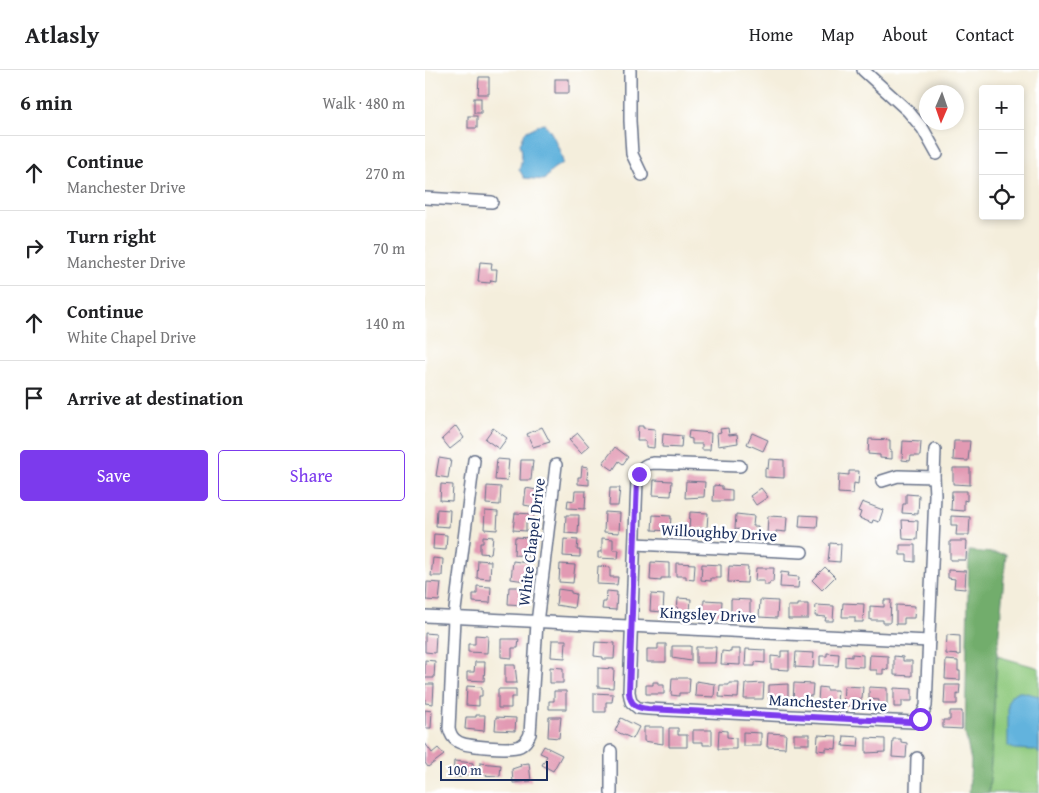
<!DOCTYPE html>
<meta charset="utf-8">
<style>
:root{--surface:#fff;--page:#f2f2f2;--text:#202124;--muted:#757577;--line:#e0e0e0;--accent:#7c3aed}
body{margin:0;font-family:"Gentium Book Plus",serif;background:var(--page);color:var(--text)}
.controls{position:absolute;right:15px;top:15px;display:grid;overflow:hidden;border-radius:5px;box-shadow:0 2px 8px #0003}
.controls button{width:45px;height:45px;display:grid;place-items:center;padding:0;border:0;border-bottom:1px solid var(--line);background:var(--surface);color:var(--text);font:25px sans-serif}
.compass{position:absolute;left:494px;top:15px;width:45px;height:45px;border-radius:50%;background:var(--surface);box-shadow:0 2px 8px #0003;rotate:182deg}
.scale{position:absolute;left:15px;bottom:12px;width:108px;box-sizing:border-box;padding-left:5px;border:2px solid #1b2f5e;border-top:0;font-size:14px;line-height:18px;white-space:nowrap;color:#1b2f5e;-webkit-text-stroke:4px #fff;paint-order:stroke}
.stop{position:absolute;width:15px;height:15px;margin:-11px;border:4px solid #7c3aed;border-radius:50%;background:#fff}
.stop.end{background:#7c3aed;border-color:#fff;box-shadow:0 1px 5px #0008}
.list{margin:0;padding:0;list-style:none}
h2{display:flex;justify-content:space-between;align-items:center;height:65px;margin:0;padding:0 20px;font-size:21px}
h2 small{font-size:16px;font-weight:400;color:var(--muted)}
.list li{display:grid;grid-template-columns:32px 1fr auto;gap:15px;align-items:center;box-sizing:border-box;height:75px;padding:0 20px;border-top:1px solid var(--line)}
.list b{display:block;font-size:19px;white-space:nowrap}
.list p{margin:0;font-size:16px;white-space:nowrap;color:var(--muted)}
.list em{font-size:16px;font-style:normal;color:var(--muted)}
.actions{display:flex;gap:10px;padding:15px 20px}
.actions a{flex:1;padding:11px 0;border:1px solid var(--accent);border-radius:5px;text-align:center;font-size:18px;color:var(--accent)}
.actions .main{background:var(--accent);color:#fff}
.icon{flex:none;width:28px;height:28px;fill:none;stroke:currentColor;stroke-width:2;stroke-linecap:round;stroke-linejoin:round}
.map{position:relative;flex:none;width:614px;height:723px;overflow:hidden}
header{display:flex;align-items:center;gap:30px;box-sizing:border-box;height:70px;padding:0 25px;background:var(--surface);border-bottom:1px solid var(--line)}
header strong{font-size:24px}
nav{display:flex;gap:28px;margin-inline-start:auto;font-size:18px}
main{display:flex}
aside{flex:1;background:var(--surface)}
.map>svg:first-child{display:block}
.green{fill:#8ec97d;stroke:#547c6e}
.forest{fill:#72ad6c;stroke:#466e65}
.water{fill:#62b3dd;stroke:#3e719e}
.building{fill:#e29ab3}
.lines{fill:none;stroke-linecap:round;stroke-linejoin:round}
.minor-casing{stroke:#67728a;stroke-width:14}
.minor{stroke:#fff;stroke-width:11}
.route{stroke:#7c3aed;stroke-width:6}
.labels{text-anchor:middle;stroke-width:5;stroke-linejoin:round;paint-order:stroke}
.street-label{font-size:16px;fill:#1b2f5e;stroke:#fff}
</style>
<header>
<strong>Atlasly</strong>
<nav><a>Home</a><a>Map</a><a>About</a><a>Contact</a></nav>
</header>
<main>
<aside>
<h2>6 min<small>Walk · 480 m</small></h2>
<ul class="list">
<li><svg class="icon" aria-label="ahead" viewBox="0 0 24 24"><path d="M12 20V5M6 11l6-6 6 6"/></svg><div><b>Continue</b><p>Manchester Drive</p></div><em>270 m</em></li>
<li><svg class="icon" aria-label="right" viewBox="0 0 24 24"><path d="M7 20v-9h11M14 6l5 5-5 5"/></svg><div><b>Turn right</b><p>Manchester Drive</p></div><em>70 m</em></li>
<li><svg class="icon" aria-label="ahead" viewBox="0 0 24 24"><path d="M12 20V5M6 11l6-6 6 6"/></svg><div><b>Continue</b><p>White Chapel Drive</p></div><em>140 m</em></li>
<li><svg class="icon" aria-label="arrive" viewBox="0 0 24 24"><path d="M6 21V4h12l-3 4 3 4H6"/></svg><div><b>Arrive at destination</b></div></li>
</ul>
<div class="actions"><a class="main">Save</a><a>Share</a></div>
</aside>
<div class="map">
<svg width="614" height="723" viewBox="0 0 614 723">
<rect width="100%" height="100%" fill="#fff"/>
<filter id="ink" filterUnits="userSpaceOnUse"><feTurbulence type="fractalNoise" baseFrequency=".02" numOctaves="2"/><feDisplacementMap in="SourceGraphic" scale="10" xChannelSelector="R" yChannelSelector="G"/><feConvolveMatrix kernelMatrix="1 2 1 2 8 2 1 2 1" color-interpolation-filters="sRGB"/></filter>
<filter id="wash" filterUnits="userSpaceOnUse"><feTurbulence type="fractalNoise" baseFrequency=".0096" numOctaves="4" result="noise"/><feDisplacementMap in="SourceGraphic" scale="20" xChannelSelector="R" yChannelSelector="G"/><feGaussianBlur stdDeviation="1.12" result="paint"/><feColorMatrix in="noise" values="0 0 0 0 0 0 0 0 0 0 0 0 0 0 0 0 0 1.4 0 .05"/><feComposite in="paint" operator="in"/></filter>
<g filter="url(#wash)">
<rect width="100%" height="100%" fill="#f4eedc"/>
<!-- green -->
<path class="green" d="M 572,586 L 614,598 L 614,723 L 564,723 Z"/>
<!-- forest -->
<path class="forest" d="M 544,481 L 581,484 L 572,586 L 564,723 L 544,723 L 546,691 L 540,663 Z"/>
<!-- water -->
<g class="water">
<path d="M 119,54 C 126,58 137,84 138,93 L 129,98 L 119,110 L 99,108 L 94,99 C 97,92 98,81 95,74 L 100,62 L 114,55 Z"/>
<path d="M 592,622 L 597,622 L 614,626 L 614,684 L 611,680 L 589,679 L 583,676 L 583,631 L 587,625 Z"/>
</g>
<g id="blocks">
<!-- building -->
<g class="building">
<path d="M 54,7 L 64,7 L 64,24 L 53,24 Z"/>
<rect x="130" y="9" width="14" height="14"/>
<rect x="49" y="28" width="7" height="15"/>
<rect x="43" y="46" width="9" height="12"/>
<path d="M 55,192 L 67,193 L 66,199 L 72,199 L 71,211 L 66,210 L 65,213 L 53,212 Z"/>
<path d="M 31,356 L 39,368 L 25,379 L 17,369 Z"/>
<path d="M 213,356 L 218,356 L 218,358 L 230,359 L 229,378 L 221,377 L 221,371 L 212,371 Z"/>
<path d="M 117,357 L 125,372 L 108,377 L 102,364 Z"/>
<path d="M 68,358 L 82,368 L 74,379 L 60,369 Z"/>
<path d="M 303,358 L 304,365 L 312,364 L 313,373 L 293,376 L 292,363 L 296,362 L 295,359 Z"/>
<path d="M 264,361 L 286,363 L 285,380 L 277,380 L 277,374 L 267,374 L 267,369 L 263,368 Z"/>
<path d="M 153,363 L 164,376 L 156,383 L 144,370 Z"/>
<path d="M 327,363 L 343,370 L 338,381 L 322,374 Z"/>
<path d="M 238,364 L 257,366 L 256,378 L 237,377 Z"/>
<path d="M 444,369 L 465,370 L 465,381 L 467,381 L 467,389 L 455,388 L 455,385 L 443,384 Z"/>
<path d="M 478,371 L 496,372 L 495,386 L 486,386 L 485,391 L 477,390 Z"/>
<path d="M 529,371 L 545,371 L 543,391 L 528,390 Z"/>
<path d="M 190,377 L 203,387 L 198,394 L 194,391 L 188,400 L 178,393 Z"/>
<path d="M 14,388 L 26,390 L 23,408 L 11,406 Z"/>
<path d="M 72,389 L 84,390 L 82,411 L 70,410 Z"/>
<path d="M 344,389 L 359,390 L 359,408 L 340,407 L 340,398 L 343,399 Z"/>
<path d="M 96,390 L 108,390 L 106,410 L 95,410 Z"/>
<path d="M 157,396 L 163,397 L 162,409 L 164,409 L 164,415 L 153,414 L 153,407 L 156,407 Z"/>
<path d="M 528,398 L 545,398 L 545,415 L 528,414 Z"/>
<path d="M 424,401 L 434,401 L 433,414 L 429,413 L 428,424 L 413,423 L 414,404 L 424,405 Z"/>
<path d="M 229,410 L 247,411 L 246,426 L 228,425 Z"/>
<path d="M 261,411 L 280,412 L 279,427 L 260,428 Z"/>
<path d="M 16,414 L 28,415 L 27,431 L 15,430 Z"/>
<path d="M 289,415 L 297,416 L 297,419 L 307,420 L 307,431 L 288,431 Z"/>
<path d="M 62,416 L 76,417 L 75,435 L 61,434 Z"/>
<path d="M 101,418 L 112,420 L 110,437 L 99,435 Z"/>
<path d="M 185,418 L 195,418 L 193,436 L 184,436 Z"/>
<path d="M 336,418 L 343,427 L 331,435 L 325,426 Z"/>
<path d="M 150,421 L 161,421 L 160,439 L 142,438 L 143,430 L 149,431 Z"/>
<path d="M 527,421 L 542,421 L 542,431 L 539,430 L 539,441 L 526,440 Z"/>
<path d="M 481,424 L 494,425 L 493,444 L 477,443 L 478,434 L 481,434 Z"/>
<path d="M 437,432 L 458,440 L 454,452 L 448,450 L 447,453 L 434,448 L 436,442 L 433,441 Z"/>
<path d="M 12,439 L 25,440 L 24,457 L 11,456 Z"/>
<path d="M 60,441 L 73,442 L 72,460 L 59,459 Z"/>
<path d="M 180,442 L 195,443 L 194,463 L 179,462 Z"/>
<path d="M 265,442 L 283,443 L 282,458 L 273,458 L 273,462 L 264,462 Z"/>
<path d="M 90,443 L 109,444 L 108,453 L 101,452 L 101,461 L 88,460 Z"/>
<path d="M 311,444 L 329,446 L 328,456 L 333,456 L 332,465 L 318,464 L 319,460 L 310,459 Z"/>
<path d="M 141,445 L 154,445 L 153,464 L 140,463 Z"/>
<path d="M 228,445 L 246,446 L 245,461 L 227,460 Z"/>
<path d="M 375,445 L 393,446 L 392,458 L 374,457 Z"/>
<path d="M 343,446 L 362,447 L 361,462 L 351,461 L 351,466 L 342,465 Z"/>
<path d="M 526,446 L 545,447 L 544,465 L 531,465 L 532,455 L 526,455 Z"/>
<path d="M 477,450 L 493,451 L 492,470 L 478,469 Z"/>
<path d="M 9,464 L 22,465 L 21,480 L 8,479 Z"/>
<path d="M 58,466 L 68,467 L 66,484 L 55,483 L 55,473 L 58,473 Z"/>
<path d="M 90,467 L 105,468 L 104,486 L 89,485 Z"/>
<path d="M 177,468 L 188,469 L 188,480 L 194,480 L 193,489 L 173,488 L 173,482 L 177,482 Z"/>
<path d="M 139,469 L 153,470 L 152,480 L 155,480 L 155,487 L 138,486 Z"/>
<path d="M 525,471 L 542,471 L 541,490 L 525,490 Z"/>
<path d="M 405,473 L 416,474 L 415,492 L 403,491 Z"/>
<path d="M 475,475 L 490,475 L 490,492 L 482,491 L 482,485 L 475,485 Z"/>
<path d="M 8,488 L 18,489 L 17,506 L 6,506 Z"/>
<path d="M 53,490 L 66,491 L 65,509 L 52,508 Z"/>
<path d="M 88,491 L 103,493 L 100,511 L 86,509 Z"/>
<path d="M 226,492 L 244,493 L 244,508 L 236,508 L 236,511 L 225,510 Z"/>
<path d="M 251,493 L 270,494 L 269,510 L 261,509 L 261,506 L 251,506 Z"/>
<path d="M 135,494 L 150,495 L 148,513 L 134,512 Z"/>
<path d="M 277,494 L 296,495 L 296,508 L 286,508 L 286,511 L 276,510 Z"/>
<path d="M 173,496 L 185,497 L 185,507 L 193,507 L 192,515 L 172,514 Z"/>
<path d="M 304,496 L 323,497 L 322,513 L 303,512 Z"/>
<path d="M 400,497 L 410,507 L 397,520 L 387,510 Z"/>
<path d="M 331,498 L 349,498 L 348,512 L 345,512 L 344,515 L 339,515 L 339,511 L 330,511 Z"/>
<path d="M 523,500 L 541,501 L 540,519 L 529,518 L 530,509 L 523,508 Z"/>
<path d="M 356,502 L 364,503 L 363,506 L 374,507 L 373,518 L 355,517 Z"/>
<path d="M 2,512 L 16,513 L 14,531 L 1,530 Z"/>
<path d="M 52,516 L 66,517 L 65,533 L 48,532 L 48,524 L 52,524 Z"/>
<path d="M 84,517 L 99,517 L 98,535 L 83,534 Z"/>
<path d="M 133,519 L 146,521 L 146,523 L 151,524 L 149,538 L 131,535 Z"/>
<path d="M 182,521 L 192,522 L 191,540 L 177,539 L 178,532 L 181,532 Z"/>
<path d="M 226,524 L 239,525 L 238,542 L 225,541 Z"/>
<path d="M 253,528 L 266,529 L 265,542 L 252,542 Z"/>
<path d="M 306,529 L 325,530 L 325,547 L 306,546 Z"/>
<path d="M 279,530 L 297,531 L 296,545 L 278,544 Z"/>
<path d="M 335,530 L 353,531 L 352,548 L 334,547 Z"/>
<path d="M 459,530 L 466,530 L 465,553 L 458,553 L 458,550 L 445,550 L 445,536 L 459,537 Z"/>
<path d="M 418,533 L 439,534 L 438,552 L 430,552 L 430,547 L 417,547 Z"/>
<path d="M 373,534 L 383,534 L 383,549 L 363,549 L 363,536 L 373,536 Z"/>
<path d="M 391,535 L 409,536 L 408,551 L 400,551 L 401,547 L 390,546 Z"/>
<path d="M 471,535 L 490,536 L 489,548 L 479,548 L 479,554 L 471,554 Z"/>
<path d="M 0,563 L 11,564 L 10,583 L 0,582 Z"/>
<path d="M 50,565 L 63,566 L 62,583 L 43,582 L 43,574 L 50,574 Z"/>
<path d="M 522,565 L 535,566 L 535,585 L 521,584 Z"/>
<path d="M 76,569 L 94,569 L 93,578 L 87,578 L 87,588 L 76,587 Z"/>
<path d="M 127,570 L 141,570 L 140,588 L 126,587 Z"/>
<path d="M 170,572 L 190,573 L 189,589 L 178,589 L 178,587 L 169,586 Z"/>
<path d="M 233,574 L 241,574 L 241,592 L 222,592 L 222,579 L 233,579 Z"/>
<path d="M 247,576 L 266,576 L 266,591 L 247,588 Z"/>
<path d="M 271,577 L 291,577 L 290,593 L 271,593 Z"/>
<path d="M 306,579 L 315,579 L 315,595 L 296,594 L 297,581 L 306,582 Z"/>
<path d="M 321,579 L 340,580 L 340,593 L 330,592 L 330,596 L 320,596 Z"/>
<path d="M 356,581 L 364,581 L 364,600 L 346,599 L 346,586 L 356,587 Z"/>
<path d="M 371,582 L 389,583 L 388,598 L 370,597 Z"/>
<path d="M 402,583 L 414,584 L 413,596 L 395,595 L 395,586 L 402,586 Z"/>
<path d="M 427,584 L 438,585 L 438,597 L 420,596 L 420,586 L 427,587 Z"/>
<path d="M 445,585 L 463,586 L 463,600 L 458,599 L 458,604 L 452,604 L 452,600 L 444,600 Z"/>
<path d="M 469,586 L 478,587 L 478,591 L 487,591 L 487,606 L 469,605 Z"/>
<path d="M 0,590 L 10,591 L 9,608 L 0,608 Z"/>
<path d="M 521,590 L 533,591 L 533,601 L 535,601 L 535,610 L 520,609 Z"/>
<path d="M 50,592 L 60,592 L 59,611 L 42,610 L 42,602 L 49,602 Z"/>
<path d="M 80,595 L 90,595 L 92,613 L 80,613 Z"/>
<path d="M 125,597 L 138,598 L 138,613 L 125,613 Z"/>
<path d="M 173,598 L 189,599 L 188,618 L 173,617 Z"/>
<path d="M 247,608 L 265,608 L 264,623 L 254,623 L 254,626 L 246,625 Z"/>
<path d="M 271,611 L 290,614 L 289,627 L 270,626 Z"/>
<path d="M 228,612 L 233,612 L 233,615 L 239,615 L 239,624 L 221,624 L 221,615 L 228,615 Z"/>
<path d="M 304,613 L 314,613 L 313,628 L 294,627 L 295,615 L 304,615 Z"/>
<path d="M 339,613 L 338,629 L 319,629 L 320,614 Z"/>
<path d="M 369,613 L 388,614 L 387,626 L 378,625 L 377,632 L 368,631 Z"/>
<path d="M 0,614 L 9,614 L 8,634 L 0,633 Z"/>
<path d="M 363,614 L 363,631 L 344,630 L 344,615 Z"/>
<path d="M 520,615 L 535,615 L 534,625 L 532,624 L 532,634 L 519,634 Z"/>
<path d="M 42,616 L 57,617 L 57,626 L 54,626 L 54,636 L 41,635 Z"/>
<path d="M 419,616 L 438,617 L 437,629 L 427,629 L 427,636 L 418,635 Z"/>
<path d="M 394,617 L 402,618 L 402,620 L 413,620 L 412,633 L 393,632 Z"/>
<path d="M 444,617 L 462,618 L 462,637 L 453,636 L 454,630 L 444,629 Z"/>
<path d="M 469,618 L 487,619 L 487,631 L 477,631 L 477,637 L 469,637 Z"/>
<path d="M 73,619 L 91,619 L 91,627 L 86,627 L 86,638 L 73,638 Z"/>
<path d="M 129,621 L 141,621 L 141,639 L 124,639 L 124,631 L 129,631 Z"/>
<path d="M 169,623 L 188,624 L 187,632 L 181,632 L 181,642 L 169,642 Z"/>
<path d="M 0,640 L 7,641 L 6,658 L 0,658 Z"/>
<path d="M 525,641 L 537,641 L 537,659 L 518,658 L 518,650 L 525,650 Z"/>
<path d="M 51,645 L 60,645 L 59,661 L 40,659 L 41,647 L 51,647 Z"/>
<path d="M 71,647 L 91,648 L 90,661 L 70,660 Z"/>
<path d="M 124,647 L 136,647 L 134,668 L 123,667 Z"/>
<path d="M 196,648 L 214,657 L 208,669 L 190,661 Z"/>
<path d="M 219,657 L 238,657 L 238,674 L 219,671 Z"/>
<path d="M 244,658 L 253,658 L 253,665 L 262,665 L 262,677 L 244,677 Z"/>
<path d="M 268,660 L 287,660 L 287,675 L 278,675 L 278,672 L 268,672 Z"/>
<path d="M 294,660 L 302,661 L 302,667 L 311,668 L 311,679 L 293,679 Z"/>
<path d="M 318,662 L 336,663 L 336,676 L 318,676 Z"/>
<path d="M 343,663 L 361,664 L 360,678 L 342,677 Z"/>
<rect x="369" y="664" width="15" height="10"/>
<path d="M 393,665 L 412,666 L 411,679 L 401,678 L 401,681 L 392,680 Z"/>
<path d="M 419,666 L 434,667 L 433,677 L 418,676 Z"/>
<path d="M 441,668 L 460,669 L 460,682 L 441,683 Z"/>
<path d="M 468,669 L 476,669 L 476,672 L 482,673 L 481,688 L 467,687 Z"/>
<path d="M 0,673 L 7,683 L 13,678 L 19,685 L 3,697 L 0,693 Z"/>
<path d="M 119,676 L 137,685 L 128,701 L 117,695 L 122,686 L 115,683 Z"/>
<path d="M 29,691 L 48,693 L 47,705 L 37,705 L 37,707 L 28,707 Z"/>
<path d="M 55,693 L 76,695 L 75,706 L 54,705 Z"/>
<path d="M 104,693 L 106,711 L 88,713 L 87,699 L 96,696 L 95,694 Z"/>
</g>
</g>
</g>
<g filter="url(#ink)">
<use href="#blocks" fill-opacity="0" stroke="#67728a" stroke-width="1"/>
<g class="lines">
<defs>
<g id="minor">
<path d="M 205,0 L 205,51 L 207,84 L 217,105"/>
<path d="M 438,0 L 483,41 L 498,59 L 512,84"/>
<path d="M 0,128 L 67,132"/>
<path d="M 49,390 L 29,548 L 24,658 C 25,663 27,668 32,671 C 39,677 87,680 95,676 C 101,673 103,669 105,664 L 112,553 L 131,395"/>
<path d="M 315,396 L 229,393 C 218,394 215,399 212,410 L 204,622 L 206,632 L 213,638 L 223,639 L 488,652 L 495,649 L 501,636 L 510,425 L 509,407 L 510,380"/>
<path d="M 457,411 L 473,406 L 509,407"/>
<path d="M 210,474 L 377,482"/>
<path d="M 0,546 L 504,571"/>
<path d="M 186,723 L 186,681"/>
<path d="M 491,723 L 492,688"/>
</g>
</defs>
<!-- minor casing -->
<use href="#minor" class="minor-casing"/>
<!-- minor -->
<use href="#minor" class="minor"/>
</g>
</g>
<g class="lines" filter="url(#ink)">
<!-- route -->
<path class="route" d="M 214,404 L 212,410 L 204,622 C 205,634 211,638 223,639 L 485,652 L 495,649"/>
</g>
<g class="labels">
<!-- street labels -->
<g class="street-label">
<text transform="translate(294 462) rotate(3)" y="6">Willoughby Drive</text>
<text transform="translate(106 472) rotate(-83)" y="6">White Chapel Drive</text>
<text transform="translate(283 544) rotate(3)" y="6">Kingsley Drive</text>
<text transform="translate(403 632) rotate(3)" y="6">Manchester Drive</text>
</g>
</g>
</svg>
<div class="controls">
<button>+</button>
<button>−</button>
<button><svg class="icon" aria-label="locate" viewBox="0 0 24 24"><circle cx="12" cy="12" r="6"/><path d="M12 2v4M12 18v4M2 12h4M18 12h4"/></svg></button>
</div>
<svg class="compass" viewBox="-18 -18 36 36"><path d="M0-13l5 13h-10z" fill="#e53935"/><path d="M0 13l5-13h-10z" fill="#757577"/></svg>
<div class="scale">100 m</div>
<div class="stop" style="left:495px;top:649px"></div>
<div class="stop end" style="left:214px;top:404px"></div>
</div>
</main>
